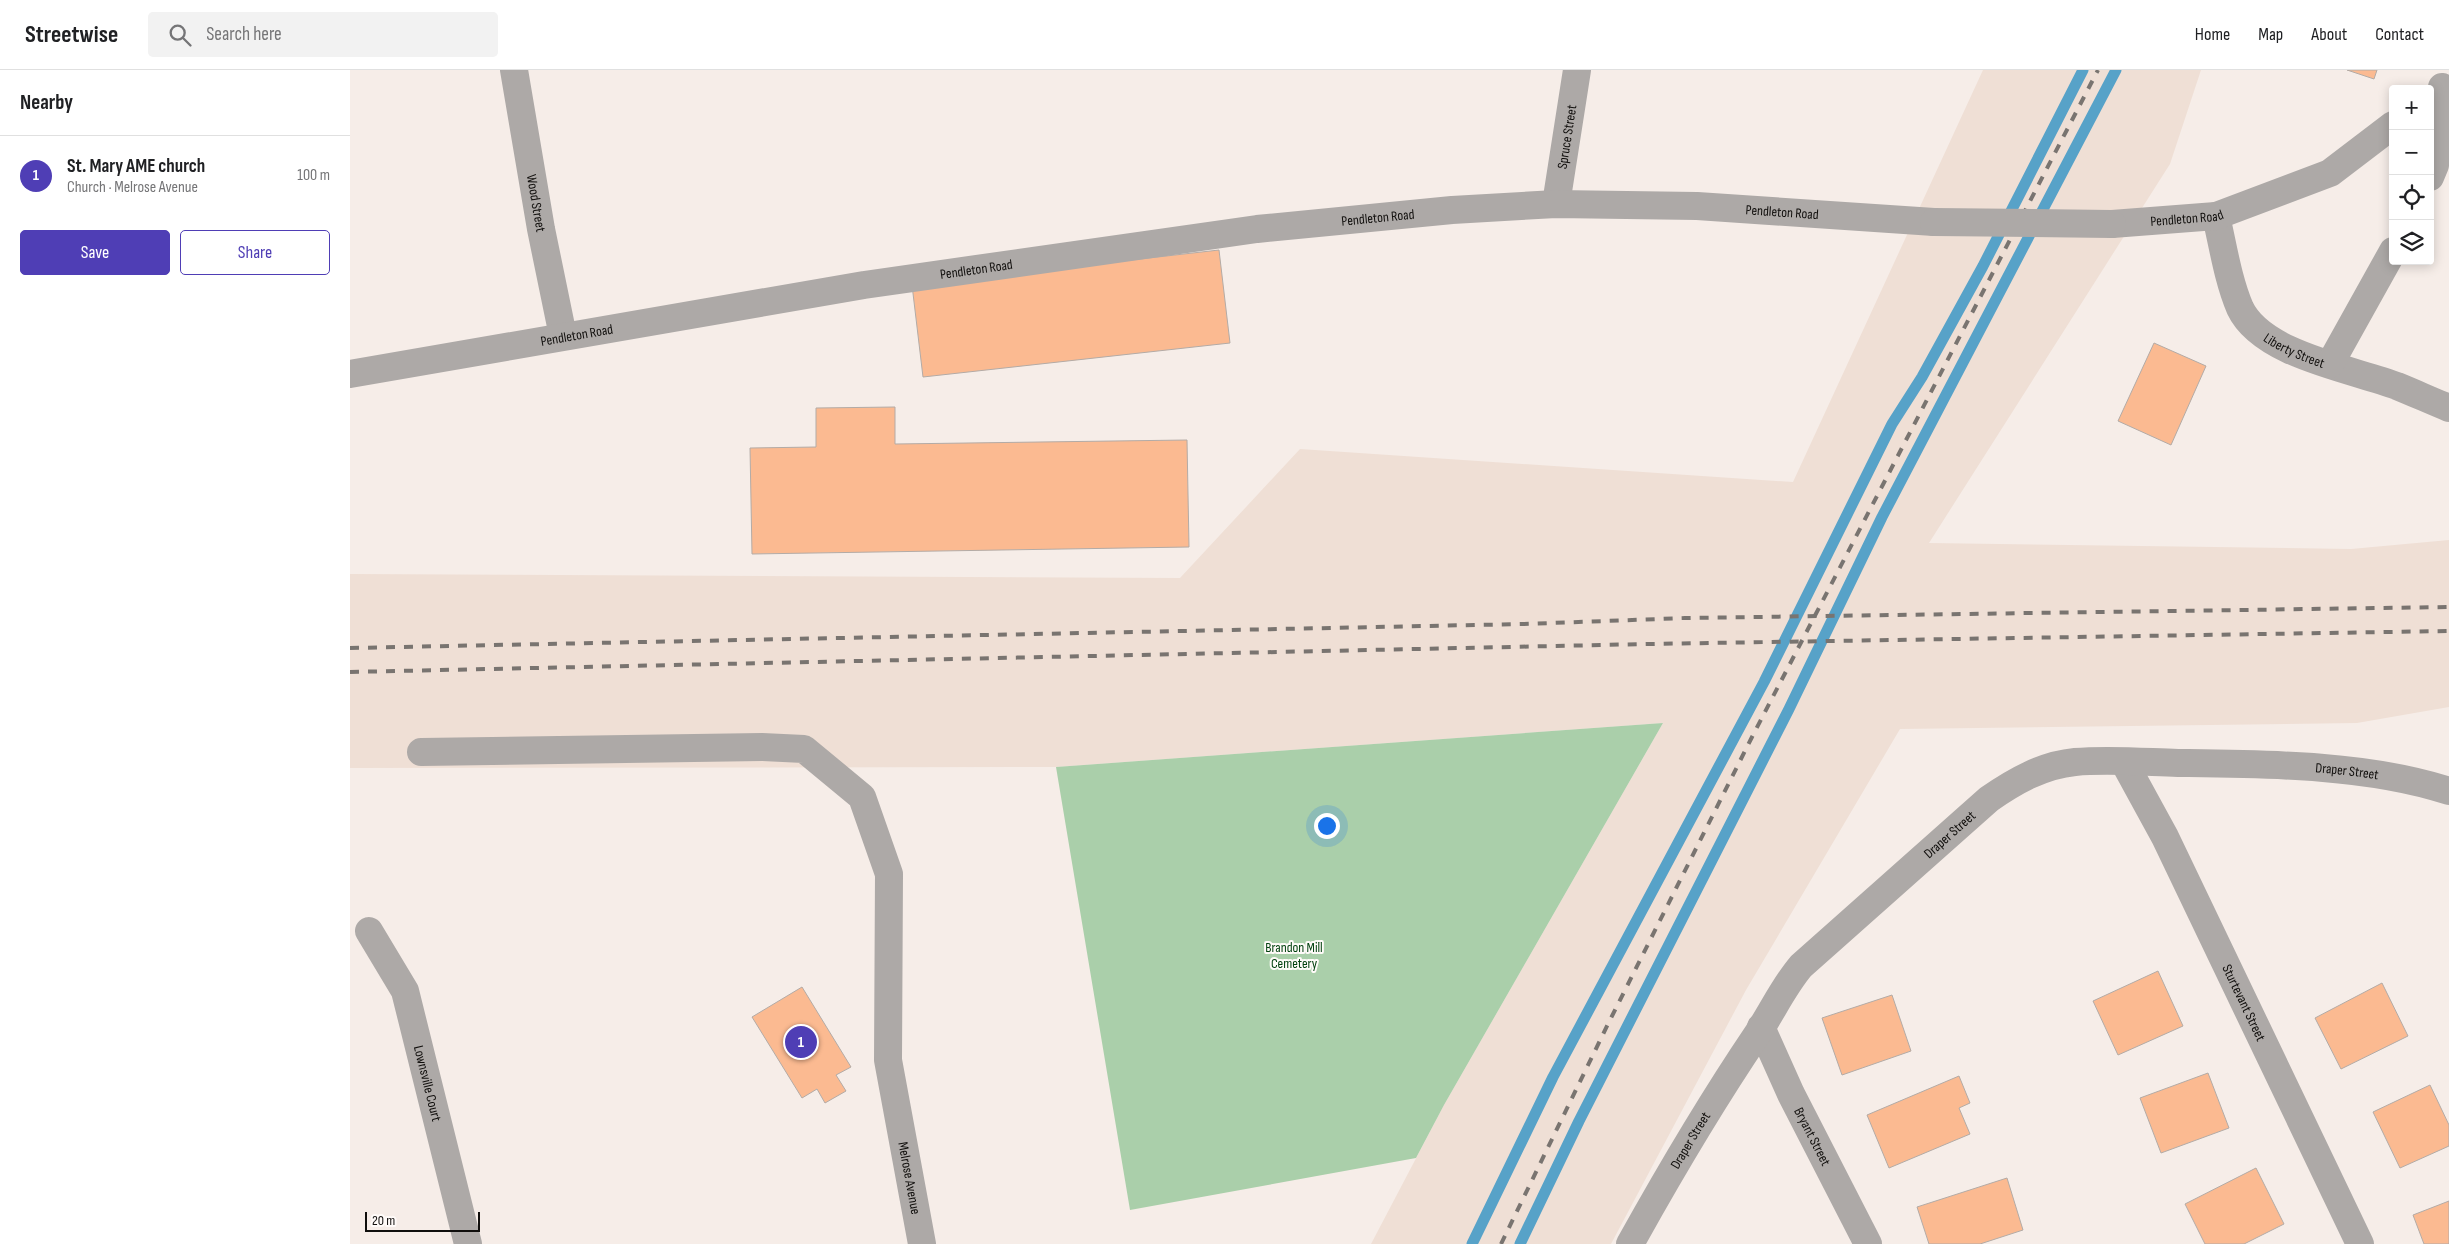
<!DOCTYPE html>
<meta charset="utf-8">
<style>
:root{--surface:#fff;--page:#f2f2f2;--text:#202124;--muted:#757577;--line:#e0e0e0;--accent:#4f3eb5}
body{margin:0;font-family:"Sofia Sans Condensed",sans-serif;background:var(--page);color:var(--text)}
.controls{position:absolute;right:15px;top:15px;display:grid;overflow:hidden;border-radius:5px;box-shadow:0 2px 12px #0003}
.controls button{width:45px;height:45px;display:grid;place-items:center;padding:0;border:0;border-bottom:1px solid var(--line);background:var(--surface);color:var(--text);font:25px sans-serif}
.scale{position:absolute;left:15px;bottom:12px;width:115px;box-sizing:border-box;padding-left:5px;border:2px solid #100e0c;border-top:0;font-size:14px;line-height:18px;white-space:nowrap;color:#100e0c;-webkit-text-stroke:4px #fffbf9;paint-order:stroke}
.you{position:absolute;left:976px;top:755px;width:18px;height:18px;margin:-12px;border:4px solid #fff;border-radius:50%;background:#1a73e8;box-shadow:0 0 0 8px #1a73e833}
.badge{display:grid;place-items:center;width:32px;height:32px;border-radius:50%;background:var(--accent);color:#fff;font-size:16px;font-weight:700}
.pin{position:absolute;translate:-50% -50%;border:2px solid #fff;box-shadow:0 1px 5px #0006}
.list{margin:0;padding:0;list-style:none}
h2{display:flex;justify-content:space-between;align-items:center;height:65px;margin:0;padding:0 20px;font-size:21px}
h2 small{font-size:16px;font-weight:400;color:var(--muted)}
.list li{display:grid;grid-template-columns:32px 1fr auto;gap:15px;align-items:center;box-sizing:border-box;height:80px;padding:0 20px;border-top:1px solid var(--line)}
.list b{display:block;font-size:19px;white-space:nowrap}
.list p{margin:0;font-size:16px;white-space:nowrap;color:var(--muted)}
.list em{font-size:16px;font-style:normal;color:var(--muted)}
.actions{display:flex;gap:10px;padding:15px 20px}
.actions a{flex:1;padding:11px 0;border:1px solid var(--accent);border-radius:5px;text-align:center;font-size:18px;color:var(--accent)}
.actions .main{background:var(--accent);color:#fff}
.icon{flex:none;width:28px;height:28px;fill:none;stroke:currentColor;stroke-width:2;stroke-linecap:round;stroke-linejoin:round}
.map{position:relative;flex:none;width:2099px;height:1174px;overflow:hidden}
header{display:flex;align-items:center;gap:30px;box-sizing:border-box;height:70px;padding:0 25px;background:var(--surface);border-bottom:1px solid var(--line)}
header strong{font-size:24px}
nav{display:flex;gap:28px;margin-inline-start:auto;font-size:18px}
.search{width:350px;height:45px;background:var(--page);display:flex;align-items:center;gap:12px;box-sizing:border-box;padding:0 18px;border-radius:5px;color:var(--muted);font-size:19px}
main{display:flex}
aside{flex:1;background:var(--surface)}
.map>svg:first-child{display:block}
.built{fill:#efdfd5}
.green{fill:#aacfaa}
.lines{fill:none;stroke-linecap:round;stroke-linejoin:round}
.stream{stroke:#57a2c8;stroke-width:11}
.building{fill:#fbba91;stroke:#b3aba6}
.minor{stroke:#ada9a7;stroke-width:28}
.rail{stroke:#797470;stroke-width:4;stroke-dasharray:9 9;stroke-linecap:butt}
.minor-bridge{stroke:#ada9a7;stroke-width:28}
.labels{text-anchor:middle;stroke-width:4;stroke-linejoin:round;paint-order:stroke}
.street-label{font-size:14px;fill:#100e0c;stroke:#fffbf9}
.park-label{font-size:14px;fill:#01400e;stroke:#fffbf9}
</style>
<header>
<strong>Streetwise</strong>
<div class="search"><svg class="icon" aria-label="search" viewBox="0 0 24 24"><circle cx="10" cy="10" r="6"/><path d="M15 15l6 6"/></svg>Search here</div>
<nav><a>Home</a><a>Map</a><a>About</a><a>Contact</a></nav>
</header>
<main>
<aside>
<h2>Nearby<small></small></h2>
<ul class="list">
<li><span class="badge">1</span><div><b>St. Mary AME church</b><p>Church · Melrose Avenue</p></div><em>100 m</em></li>
</ul>
<div class="actions"><a class="main">Save</a><a>Share</a></div>
</aside>
<div class="map">
<svg width="2099" height="1174" viewBox="0 0 2099 1174">
<rect width="100%" height="100%" fill="#f6ede8"/>
<!-- built -->
<path class="built" d="M 1633,0 L 1851,0 L 1820,94 L 1579,473 L 2001,479 L 2099,470 L 2099,637 L 2007,653 L 1550,659 L 1396,920 L 1261,1174 L 1021,1174 L 1094,1035 L 1313,653 L 706,697 L 0,698 L 0,504 L 830,508 L 950,379 L 1443,412 Z"/>
<!-- green -->
<path class="green" d="M 1313,653 L 1094,1035 L 1066,1088 L 780,1140 L 706,697 Z"/>
<g class="lines">
<!-- stream -->
<g class="stream">
<path d="M 1122,1174 L 1203,1007 L 1414,612 L 1542,354 L 1572,307 L 1633,196 L 1733,0"/>
<path d="M 1170,1174 L 1229,1051 L 1439,639 L 1532,447 L 1766,0"/>
</g>
</g>
<!-- building -->
<g class="building">
<path d="M 1997,0 L 2027,0 L 2024,9 Z"/>
<path d="M 869,180 L 880,273 L 573,307 L 562,215 Z"/>
<path d="M 1804,273 L 1856,296 L 1821,375 L 1768,351 Z"/>
<path d="M 545,337 L 545,374 L 837,370 L 839,477 L 402,484 L 400,378 L 466,377 L 466,338 Z"/>
<path d="M 1808,901 L 1833,956 L 1768,985 L 1743,931 Z"/>
<path d="M 2032,913 L 2058,966 L 1991,999 L 1965,948 Z"/>
<path d="M 452,917 L 501,997 L 486,1005 L 496,1021 L 475,1033 L 467,1019 L 452,1028 L 402,947 Z"/>
<path d="M 1542,925 L 1561,981 L 1492,1005 L 1472,948 Z"/>
<path d="M 1858,1003 L 1879,1058 L 1811,1083 L 1790,1028 Z"/>
<path d="M 1609,1006 L 1620,1033 L 1609,1038 L 1620,1064 L 1539,1098 L 1517,1045 Z"/>
<path d="M 2080,1015 L 2099,1055 L 2099,1076 L 2050,1098 L 2023,1042 Z"/>
<path d="M 1906,1098 L 1934,1154 L 1894,1174 L 1855,1174 L 1835,1134 Z"/>
<path d="M 1657,1108 L 1673,1160 L 1630,1174 L 1579,1174 L 1567,1137 Z"/>
<path d="M 2099,1131 L 2099,1174 L 2074,1174 L 2063,1145 Z"/>
</g>
<g class="lines">
<!-- minor -->
<g class="minor">
<path id="s1" d="M 164,0 L 191,159 L 213,266"/>
<path d="M 2080,107 L 2085,95 L 2092,17"/>
<path id="s2" d="M 1206,134 L 1227,0"/>
<path id="s3" d="M 1866,146 C 1873,176 1878,210 1890,238 C 1912,285 2002,299 2047,316 C 2064,323 2082,331 2099,338"/>
<path id="s4" d="M 1762,154 L 1866,146 L 1980,103 L 2043,55"/>
<path d="M 1980,294 L 2043,181"/>
<path id="s5" d="M 0,304 L 514,215 L 907,159 L 1102,140 L 1206,134 L 1347,136 L 1584,152"/>
<path id="s6" d="M 71,682 L 412,677 L 454,679 L 512,727 L 539,804 L 538,990 L 572,1174"/>
<path id="s7" d="M 1774,692 L 1815,767 L 2010,1174"/>
<path id="s8" d="M 19,861 L 55,921 L 118,1174"/>
<path id="s9" d="M 1411,957 L 1441,1024 L 1518,1174"/>
<path id="s10" d="M 1280,1174 C 1320,1102 1362,1031 1408,963 C 1423,940 1434,916 1451,896 L 1639,729 C 1665,711 1693,695 1725,692 C 1759,689 1794,692 1828,693 C 1914,694 2017,694 2099,721"/>
</g>
<!-- rail -->
<g class="rail">
<path d="M 0,578 L 1174,554 L 1335,548 L 2099,537"/>
<path d="M 0,602 L 1297,574 L 2099,561"/>
<path d="M 1151,1174 L 1258,954 L 1402,667 L 1748,0"/>
</g>
<!-- minor-bridge -->
<path class="minor-bridge" d="M 1584,152 L 1762,154"/>
</g>
<g class="labels">
<!-- street labels -->
<g class="street-label">
<text dy="5" stroke="none"><textPath href="#s2" startOffset="68">Spruce Street</textPath></text>
<text dy="5" stroke="none"><textPath href="#s1" startOffset="135">Wood Street</textPath></text>
<text dy="5" stroke="none"><textPath href="#s5" startOffset="1445">Pendleton Road</textPath></text>
<text dy="5" stroke="none"><textPath href="#s4" startOffset="75">Pendleton Road</textPath></text>
<text dy="5" stroke="none"><textPath href="#s5" startOffset="1040">Pendleton Road</textPath></text>
<text dy="5" stroke="none"><textPath href="#s5" startOffset="635">Pendleton Road</textPath></text>
<text dy="5" stroke="none"><textPath href="#s5" startOffset="230">Pendleton Road</textPath></text>
<text dy="5" stroke="none"><textPath href="#s3" startOffset="166">Liberty Street</textPath></text>
<text dy="5" stroke="none"><textPath href="#s10" startOffset="945">Draper Street</textPath></text>
<text dy="5" stroke="none"><textPath href="#s10" startOffset="525">Draper Street</textPath></text>
<text dy="5" stroke="none"><textPath href="#s7" startOffset="269">Sturtevant Street</textPath></text>
<text dy="5" stroke="none"><textPath href="#s8" startOffset="165">Lownsville Court</textPath></text>
<text dy="5" stroke="none"><textPath href="#s9" startOffset="121">Bryant Street</textPath></text>
<text dy="5" stroke="none"><textPath href="#s10" startOffset="120">Draper Street</textPath></text>
<text dy="5" stroke="none"><textPath href="#s6" startOffset="846">Melrose Avenue</textPath></text>
</g>
<!-- park labels -->
<g class="park-label">
<text x="944" y="882">Brandon Mill<tspan x="944" dy="16">Cemetery</tspan></text>
</g>
</g>
</svg>
<div class="controls">
<button>+</button>
<button>−</button>
<button><svg class="icon" aria-label="locate" viewBox="0 0 24 24"><circle cx="12" cy="12" r="6"/><path d="M12 2v4M12 18v4M2 12h4M18 12h4"/></svg></button>
<button><svg class="icon" aria-label="layers" viewBox="0 0 24 24"><path d="M12 4l9 5-9 5-9-5zM3 14l9 5 9-5"/></svg></button>
</div>
<div class="scale">20 m</div>
<div class="you"></div>
<div class="pin badge" style="left:451px;top:972px">1</div>
</div>
</main>
